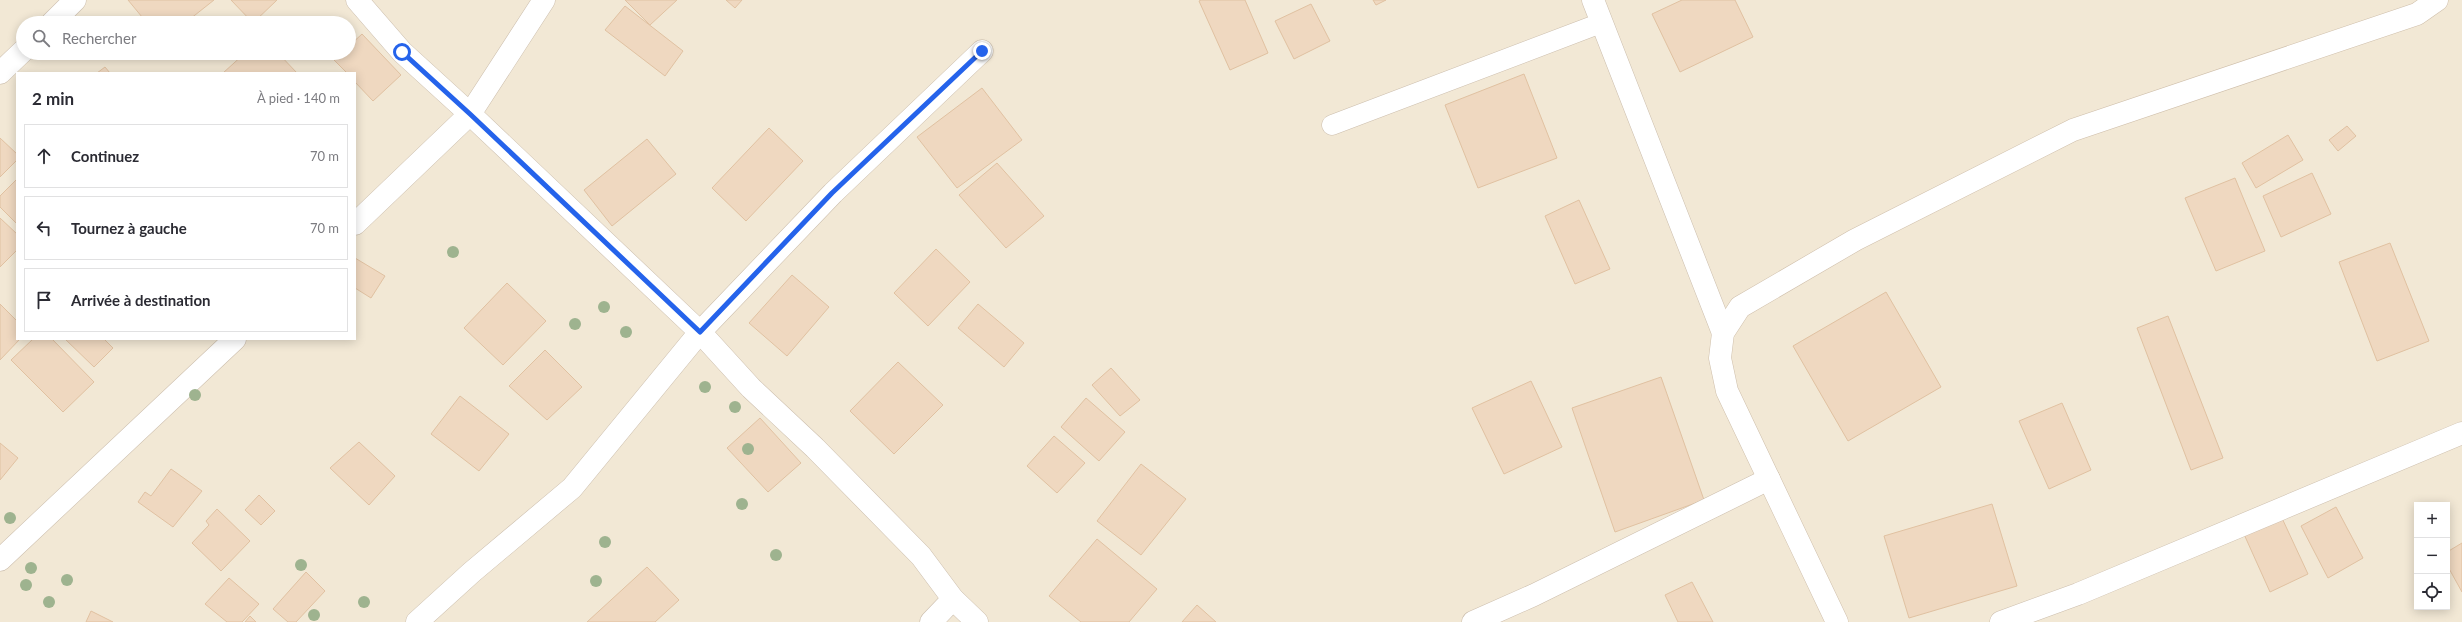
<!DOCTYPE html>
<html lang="fr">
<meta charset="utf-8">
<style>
:root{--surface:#fff;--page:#f2f2f3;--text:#2b2b33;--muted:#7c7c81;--line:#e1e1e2}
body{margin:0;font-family:Lato,sans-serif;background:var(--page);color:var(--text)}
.controls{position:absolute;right:12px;bottom:12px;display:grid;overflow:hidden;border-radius:0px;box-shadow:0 2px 10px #0003}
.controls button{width:36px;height:36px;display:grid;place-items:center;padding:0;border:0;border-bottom:1px solid var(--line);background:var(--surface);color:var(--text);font:20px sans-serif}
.stop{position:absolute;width:12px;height:12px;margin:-9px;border:3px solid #2563eb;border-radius:50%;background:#fff}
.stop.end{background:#2563eb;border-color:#fff;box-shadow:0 1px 4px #0008}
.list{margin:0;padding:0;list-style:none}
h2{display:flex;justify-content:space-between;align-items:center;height:52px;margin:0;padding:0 16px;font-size:17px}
h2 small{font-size:13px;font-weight:400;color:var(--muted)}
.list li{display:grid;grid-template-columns:26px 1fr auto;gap:12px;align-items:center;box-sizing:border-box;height:64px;margin:0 8px 8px;padding:0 8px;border:1px solid var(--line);border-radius:0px}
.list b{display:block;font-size:15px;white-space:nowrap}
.list em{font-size:13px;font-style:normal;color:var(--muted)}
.icon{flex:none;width:22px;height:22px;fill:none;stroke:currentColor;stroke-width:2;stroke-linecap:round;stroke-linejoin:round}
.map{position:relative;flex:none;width:2462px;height:622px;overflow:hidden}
.search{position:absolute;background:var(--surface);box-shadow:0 2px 10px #0003;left:16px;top:16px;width:340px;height:44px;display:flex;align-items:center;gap:10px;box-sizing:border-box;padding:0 14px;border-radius:22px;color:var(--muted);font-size:15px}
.panel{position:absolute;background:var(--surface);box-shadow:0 2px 10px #0003;left:16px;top:72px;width:340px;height:268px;border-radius:0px}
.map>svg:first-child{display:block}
.residential{fill:#f2e8d5;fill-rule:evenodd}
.building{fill:#efd8c0;stroke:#e0c1a1}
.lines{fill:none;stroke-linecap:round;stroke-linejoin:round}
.service-casing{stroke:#ccbead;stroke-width:21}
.minor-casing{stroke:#ccbead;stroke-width:23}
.secondary-casing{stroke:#cfbfab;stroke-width:23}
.service{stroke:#fff;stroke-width:20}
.minor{stroke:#fff;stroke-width:22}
.secondary{stroke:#fff;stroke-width:22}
.tree{fill:#9eb38f}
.route{stroke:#2563eb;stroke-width:5}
</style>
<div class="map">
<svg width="2462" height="622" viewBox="0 0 2462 622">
<rect width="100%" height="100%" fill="#fbf5e6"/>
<!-- residential -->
<path class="residential" d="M 0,0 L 2462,0 L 2462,622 L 0,622 ZM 23,23 L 349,23 L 349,53 L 23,53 ZM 17,73 L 355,73 L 355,339 L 17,339 ZM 2417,505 L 2447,505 L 2447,607 L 2417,607 Z"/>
<!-- building -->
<g class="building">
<path d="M 128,0 L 214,0 L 185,23 L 147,23 Z"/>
<path d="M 231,0 L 277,0 L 253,23 Z"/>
<path d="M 625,0 L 677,0 L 650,25 Z"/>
<path d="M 726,0 L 742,0 L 735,8 Z"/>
<path d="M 1201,0 L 1245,0 L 1268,53 L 1230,70 L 1199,1 Z"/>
<path d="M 1373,0 L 1386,0 L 1376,5 Z"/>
<path d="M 1682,0 L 1735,0 L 1753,37 L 1680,72 L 1652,14 Z"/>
<path d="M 1311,4 L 1330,41 L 1294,59 L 1275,21 Z"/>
<path d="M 625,6 L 683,51 L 665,76 L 605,30 Z"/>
<path d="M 362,34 L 401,75 L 373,101 L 355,82 L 355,73 L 347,73 L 334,60 L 341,53 L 349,53 L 349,46 Z"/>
<path d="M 245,53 L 278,53 L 297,73 L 223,73 Z"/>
<path d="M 105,67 L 110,73 L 97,73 Z"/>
<path d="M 1524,74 L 1557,158 L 1478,188 L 1445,105 Z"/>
<path d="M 982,88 L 1022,140 L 957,188 L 917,137 Z"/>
<path d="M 2347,126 L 2356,136 L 2338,151 L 2329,140 Z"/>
<path d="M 769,128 L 803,161 L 746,221 L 712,188 Z"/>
<path d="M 2288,135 L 2303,160 L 2256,188 L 2242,163 Z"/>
<path d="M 0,138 L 17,154 L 17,160 L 0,177 Z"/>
<path d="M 647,139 L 676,174 L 612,226 L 584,190 Z"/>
<path d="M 997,163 L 1044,216 L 1006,248 L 959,195 Z"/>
<path d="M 2312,173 L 2331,214 L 2281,237 L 2263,196 Z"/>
<path d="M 2235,178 L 2265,251 L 2216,271 L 2185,198 Z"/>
<path d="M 17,179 L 17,224 L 0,207 L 0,196 Z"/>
<path d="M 1579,200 L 1610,269 L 1575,284 L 1545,216 Z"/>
<path d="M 0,218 L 17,234 L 17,250 L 0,267 Z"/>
<path d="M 2390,243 L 2429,341 L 2377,361 L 2339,262 Z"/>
<path d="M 936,249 L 970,282 L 928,326 L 894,293 Z"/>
<path d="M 355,258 L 385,276 L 371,298 L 355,288 Z"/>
<path d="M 792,275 L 829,307 L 787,356 L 749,323 Z"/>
<path d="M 507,283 L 546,321 L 503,365 L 464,328 Z"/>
<path d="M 1886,292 L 1941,387 L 1848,441 L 1793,346 Z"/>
<path d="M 0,304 L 17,321 L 17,339 L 20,339 L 0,360 Z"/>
<path d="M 978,304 L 1024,343 L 1004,367 L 958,328 Z"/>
<path d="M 2168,316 L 2223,458 L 2191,470 L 2137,328 Z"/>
<path d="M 33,339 L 52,339 L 94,382 L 63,412 L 11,360 Z"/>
<path d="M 65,339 L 104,339 L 113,348 L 94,367 Z"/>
<path d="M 545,350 L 582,387 L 547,420 L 509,386 Z"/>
<path d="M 898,362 L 943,405 L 894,454 L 850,411 Z"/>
<path d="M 1111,368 L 1140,400 L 1120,416 L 1092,385 Z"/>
<path d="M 1661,377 L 1704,500 L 1615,532 L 1572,408 Z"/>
<path d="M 1531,381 L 1562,447 L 1504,474 L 1472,408 Z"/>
<path d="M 460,396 L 509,434 L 479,471 L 431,434 Z"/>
<path d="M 1086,398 L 1125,432 L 1099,461 L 1061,427 Z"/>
<path d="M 2062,403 L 2091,470 L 2049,489 L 2019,421 Z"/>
<path d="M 760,418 L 801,463 L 768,492 L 727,448 Z"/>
<path d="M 1054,436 L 1085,463 L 1057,493 L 1027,466 Z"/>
<path d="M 359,442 L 395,476 L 369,505 L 330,468 Z"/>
<path d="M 0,443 L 18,458 L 0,480 Z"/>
<path d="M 1141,464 L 1186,499 L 1141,555 L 1097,521 Z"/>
<path d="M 171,469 L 202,491 L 173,527 L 138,502 L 145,492 L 151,496 Z"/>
<path d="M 259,495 L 275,511 L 261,525 L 245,510 Z"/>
<path d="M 1992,504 L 2017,586 L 1909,618 L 1884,536 Z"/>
<path d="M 2336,507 L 2363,558 L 2328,578 L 2301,526 Z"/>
<path d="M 217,509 L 250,541 L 221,571 L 192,543 L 209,525 L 206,521 Z"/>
<path d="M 2281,516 L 2308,574 L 2270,592 L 2243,532 Z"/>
<path d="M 1097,539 L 1157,589 L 1129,622 L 1081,622 L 1049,596 Z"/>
<path d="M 2462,543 L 2462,592 L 2447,565 L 2447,552 Z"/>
<path d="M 647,567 L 679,600 L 655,622 L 587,622 Z"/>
<path d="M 306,572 L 325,591 L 296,622 L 288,622 L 273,609 Z"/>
<path d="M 229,578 L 259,604 L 242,622 L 227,622 L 205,604 Z"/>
<path d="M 1692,582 L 1713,622 L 1678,622 L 1665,595 Z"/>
<path d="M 1197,605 L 1216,622 L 1182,622 Z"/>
<path d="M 91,611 L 113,622 L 86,622 Z"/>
<path d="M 250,616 L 256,622 L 245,622 Z"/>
</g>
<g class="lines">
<defs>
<path id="service" d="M 1332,125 L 1601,23"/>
<g id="minor">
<path d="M 357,0 L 402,52 L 470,114 L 700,332 L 751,388 L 815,448 L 921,556 L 953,599 L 977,622"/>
<path d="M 1593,0 L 1723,333"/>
<path d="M 52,23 L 75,0"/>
<path d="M 0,73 L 23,51"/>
<path d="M 355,224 L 470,114 L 544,0"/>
<path d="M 0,560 L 235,339"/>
<path d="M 417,622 L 472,572 L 572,488 L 700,332 L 833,193 L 982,51"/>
<path d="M 931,622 L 953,599"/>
<path d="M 1473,622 L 1534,595 L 1769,479"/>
<path d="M 2001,622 L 2078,594 L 2462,433"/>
</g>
<path id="secondary" d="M 1837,622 L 1727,391 L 1720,358 L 1723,333 L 1740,307 L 1855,240 L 2073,130 L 2417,14 L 2437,0"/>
</defs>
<!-- service casing -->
<use href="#service" class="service-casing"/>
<!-- minor casing -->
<use href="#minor" class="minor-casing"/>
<!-- secondary casing -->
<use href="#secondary" class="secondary-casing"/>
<!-- service -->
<use href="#service" class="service"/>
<!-- minor -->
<use href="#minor" class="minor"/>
<!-- secondary -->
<use href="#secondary" class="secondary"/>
</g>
<!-- trees -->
<g class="tree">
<circle cx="453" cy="252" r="6"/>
<circle cx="604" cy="307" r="6"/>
<circle cx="575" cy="324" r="6"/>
<circle cx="626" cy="332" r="6"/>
<circle cx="705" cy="387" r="6"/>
<circle cx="195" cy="395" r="6"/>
<circle cx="735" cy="407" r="6"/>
<circle cx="748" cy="449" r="6"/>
<circle cx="742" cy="504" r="6"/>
<circle cx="10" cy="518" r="6"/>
<circle cx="605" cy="542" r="6"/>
<circle cx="776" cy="555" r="6"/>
<circle cx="301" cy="565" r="6"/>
<circle cx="31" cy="568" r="6"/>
<circle cx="67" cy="580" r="6"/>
<circle cx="596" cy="581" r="6"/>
<circle cx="26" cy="585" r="6"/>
<circle cx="49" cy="602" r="6"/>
<circle cx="364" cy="602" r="6"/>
<circle cx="314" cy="615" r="6"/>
</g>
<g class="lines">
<!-- route -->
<path class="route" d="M 402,52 L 470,114 L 700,332 L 832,193 L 982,51"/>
</g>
</svg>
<div class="controls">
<button>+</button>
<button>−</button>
<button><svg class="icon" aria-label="locate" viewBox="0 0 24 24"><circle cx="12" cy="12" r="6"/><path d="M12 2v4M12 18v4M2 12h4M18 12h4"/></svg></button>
</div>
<div class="stop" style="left:402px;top:52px"></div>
<div class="stop end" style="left:982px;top:51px"></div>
<div class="search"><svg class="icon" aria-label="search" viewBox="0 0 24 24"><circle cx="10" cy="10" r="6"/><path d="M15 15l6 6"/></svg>Rechercher</div>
<section class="panel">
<h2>2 min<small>À pied · 140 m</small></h2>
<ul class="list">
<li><svg class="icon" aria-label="ahead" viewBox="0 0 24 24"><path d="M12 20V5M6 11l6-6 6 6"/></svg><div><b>Continuez</b></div><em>70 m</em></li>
<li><svg class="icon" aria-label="left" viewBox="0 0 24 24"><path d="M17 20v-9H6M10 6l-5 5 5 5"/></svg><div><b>Tournez à gauche</b></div><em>70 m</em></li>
<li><svg class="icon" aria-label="arrive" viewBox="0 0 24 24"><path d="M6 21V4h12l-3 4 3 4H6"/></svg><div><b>Arrivée à destination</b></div></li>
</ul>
</section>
</div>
